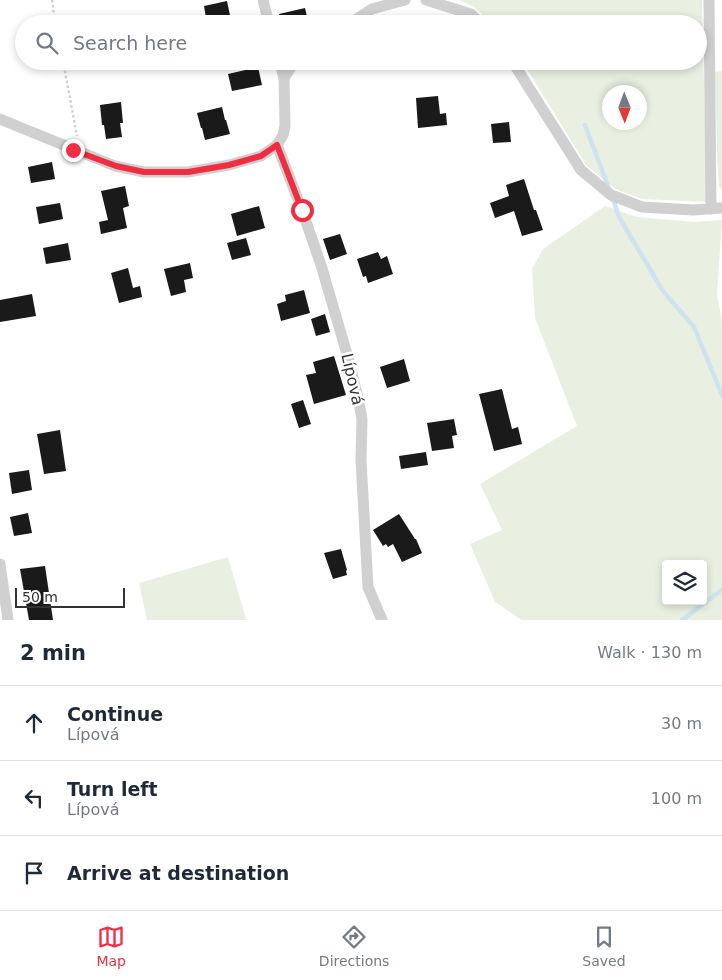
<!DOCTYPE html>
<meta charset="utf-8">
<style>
:root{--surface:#fff;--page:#f2f2f3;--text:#1f2937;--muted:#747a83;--line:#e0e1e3;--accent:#f02e42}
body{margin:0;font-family:"DejaVu Sans",sans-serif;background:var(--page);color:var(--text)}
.controls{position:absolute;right:15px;bottom:15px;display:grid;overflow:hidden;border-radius:5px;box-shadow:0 2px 8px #0003}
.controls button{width:45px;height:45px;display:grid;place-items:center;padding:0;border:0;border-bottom:1px solid var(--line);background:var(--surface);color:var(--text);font:25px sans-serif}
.compass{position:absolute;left:602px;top:85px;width:45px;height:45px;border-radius:50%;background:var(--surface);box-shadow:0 2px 8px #0003;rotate:179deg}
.scale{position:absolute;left:15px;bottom:12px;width:110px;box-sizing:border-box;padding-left:5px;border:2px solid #333;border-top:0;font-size:14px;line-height:18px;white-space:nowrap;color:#333;-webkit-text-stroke:4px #fff;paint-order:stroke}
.stop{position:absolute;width:15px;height:15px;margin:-11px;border:4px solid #f02e42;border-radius:50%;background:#fff}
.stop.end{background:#f02e42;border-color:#fff;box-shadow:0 1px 5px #0008}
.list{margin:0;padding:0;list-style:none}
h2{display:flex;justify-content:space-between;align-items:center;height:65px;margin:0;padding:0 20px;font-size:21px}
h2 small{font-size:16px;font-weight:400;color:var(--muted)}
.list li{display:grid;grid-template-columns:32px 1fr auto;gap:15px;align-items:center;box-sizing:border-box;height:75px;padding:0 20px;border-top:1px solid var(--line)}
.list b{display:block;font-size:19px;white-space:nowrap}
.list p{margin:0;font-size:16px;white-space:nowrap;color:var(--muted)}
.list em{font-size:16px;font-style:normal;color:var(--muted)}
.icon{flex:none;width:28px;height:28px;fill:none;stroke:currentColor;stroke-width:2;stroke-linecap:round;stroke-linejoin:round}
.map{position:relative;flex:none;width:722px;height:620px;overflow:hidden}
.search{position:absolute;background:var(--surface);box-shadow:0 2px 8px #0003;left:15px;right:15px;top:15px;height:55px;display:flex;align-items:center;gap:12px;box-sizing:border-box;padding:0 18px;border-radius:28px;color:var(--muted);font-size:19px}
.sheet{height:290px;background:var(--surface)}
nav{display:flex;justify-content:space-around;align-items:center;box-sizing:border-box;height:70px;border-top:1px solid var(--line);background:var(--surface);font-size:14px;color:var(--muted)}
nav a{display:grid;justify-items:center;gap:2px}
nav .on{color:var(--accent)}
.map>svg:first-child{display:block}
.green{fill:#e9f0e1;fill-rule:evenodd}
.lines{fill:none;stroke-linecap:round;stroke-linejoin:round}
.stream{stroke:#cde3f0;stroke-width:4.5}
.building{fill:#1a1a1a}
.path{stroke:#d0d0d0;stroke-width:2.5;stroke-dasharray:2.5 2.5;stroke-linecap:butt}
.minor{stroke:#d0d0d0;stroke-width:11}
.route{stroke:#f02e42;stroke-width:6}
.labels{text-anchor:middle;stroke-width:5;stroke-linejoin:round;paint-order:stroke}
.street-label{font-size:16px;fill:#333;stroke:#fff}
</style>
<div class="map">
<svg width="722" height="620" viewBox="0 0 722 620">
<rect width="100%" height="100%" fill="#fff"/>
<!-- green -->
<g class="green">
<path d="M 459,0 L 702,0 L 706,165 L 706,202 L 642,199 L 615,189 L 586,165 L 522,61 L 698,61 L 698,24 L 492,24 L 474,7 ZM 610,92 L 640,92 L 640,122 L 610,122 Z"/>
<path d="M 722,71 L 722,190 L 719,186 L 717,156 L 715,72 Z"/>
<path d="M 605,206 L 637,217 L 694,222 L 722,220 L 717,294 L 722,322 L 722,620 L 522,620 L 495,602 L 470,544 L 502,530 L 480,484 L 577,426 L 535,318 L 532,269 L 543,249 ZM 666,564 L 703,564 L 703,601 L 666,601 Z"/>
<path d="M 228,557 L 246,619 L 249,620 L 147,620 L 139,583 Z"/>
</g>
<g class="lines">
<!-- stream -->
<g class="stream">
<path d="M 585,125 L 609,189"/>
<path d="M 613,199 L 619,217 L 663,291 L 694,327 L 722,395"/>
<path d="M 682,620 L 722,590"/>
</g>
</g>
<!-- building -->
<g class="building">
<path d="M 227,1 L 231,20 L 207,24 L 204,6 Z"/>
<path d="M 305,8 L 308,21 L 302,22 L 303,24 L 282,24 L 279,14 Z"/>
<path d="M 258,67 L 262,85 L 232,91 L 228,74 Z"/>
<path d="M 438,96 L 440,114 L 446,113 L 447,125 L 418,128 L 416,98 Z"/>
<path d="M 121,102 L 123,123 L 120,123 L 122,137 L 106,139 L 104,125 L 102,125 L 100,105 Z"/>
<path d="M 222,107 L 225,120 L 226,120 L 230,134 L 205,140 L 202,128 L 201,128 L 197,113 Z"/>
<path d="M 509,122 L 511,142 L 493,143 L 491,124 Z"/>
<path d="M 52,162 L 55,179 L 31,183 L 28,167 Z"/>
<path d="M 524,179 L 534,210 L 536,210 L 543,230 L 522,236 L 514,211 L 495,218 L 490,203 L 509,196 L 506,185 Z"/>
<path d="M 125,186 L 129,206 L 123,208 L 127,228 L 101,234 L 99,222 L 108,220 L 101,191 Z"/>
<path d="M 60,203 L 63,219 L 39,224 L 36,207 Z"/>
<path d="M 259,206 L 265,228 L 237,236 L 231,214 Z"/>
<path d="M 340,234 L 347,254 L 330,260 L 323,239 Z"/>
<path d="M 246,238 L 251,255 L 232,260 L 227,243 Z"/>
<path d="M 68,243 L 71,260 L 46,264 L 43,248 Z"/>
<path d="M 378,252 L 381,259 L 387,256 L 393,274 L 368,283 L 366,276 L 363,277 L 357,259 Z"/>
<path d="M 190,263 L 193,278 L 184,280 L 186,292 L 171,296 L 164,269 Z"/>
<path d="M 128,268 L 133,288 L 140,286 L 142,297 L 119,303 L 111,273 Z"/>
<path d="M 304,290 L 310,313 L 281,321 L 277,304 L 286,301 L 285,295 Z"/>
<path d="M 32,294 L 36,316 L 0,322 L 0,300 Z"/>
<path d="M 325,314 L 330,332 L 316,336 L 311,319 Z"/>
<path d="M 334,356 L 346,395 L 314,404 L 306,375 L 316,373 L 313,362 Z"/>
<path d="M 404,359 L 410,381 L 387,388 L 380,367 Z"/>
<path d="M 502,389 L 512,429 L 518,427 L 522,444 L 494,451 L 479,394 Z"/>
<path d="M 303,400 L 311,424 L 299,428 L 291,404 Z"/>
<path d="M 454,419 L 457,435 L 452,436 L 454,448 L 432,451 L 427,423 Z"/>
<path d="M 60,430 L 66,471 L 44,474 L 37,434 Z"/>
<path d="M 426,452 L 428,465 L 401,469 L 399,456 Z"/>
<path d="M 29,470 L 32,490 L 12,494 L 9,473 Z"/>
<path d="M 28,513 L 32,533 L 14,536 L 10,517 Z"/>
<path d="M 399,514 L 415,539 L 416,539 L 422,553 L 402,562 L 393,544 L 388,547 L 386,544 L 383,546 L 373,530 Z"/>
<path d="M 341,549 L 347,570 L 346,571 L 347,575 L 333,579 L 324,553 Z"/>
<path d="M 45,566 L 53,620 L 29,620 L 20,569 Z"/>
</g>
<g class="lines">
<!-- path -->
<g class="path">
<path d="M 52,0 L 55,24"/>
<path d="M 63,61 L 77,136"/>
</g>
<!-- minor -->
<g class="minor">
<path d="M 263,0 L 269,24"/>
<path d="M 426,0 L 471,14 L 481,24"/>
<path d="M 709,0 L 711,209"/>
<path d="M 349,24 L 372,9 L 405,0"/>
<path d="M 512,61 L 581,170 L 611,195 L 642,207 L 693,210 L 722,208"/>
<path d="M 284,78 L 295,61"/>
<path d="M 0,119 L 115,166 L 144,172 L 188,172 L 229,165 L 261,156 L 277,145 L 283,135 L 285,126 L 284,78 L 279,61"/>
<path d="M 277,145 L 302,210 L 321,265 L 349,361 L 358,398 L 362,419 L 361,460 L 368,587 L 382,620"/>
<path d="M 0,564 L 8,620"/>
</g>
</g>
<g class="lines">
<!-- route -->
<path class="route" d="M 73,150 L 116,166 L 144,172 L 188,172 L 229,165 L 261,156 L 277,145 L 302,210"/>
</g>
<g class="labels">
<!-- street labels -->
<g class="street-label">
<text transform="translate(353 379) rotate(77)" y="6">Lípová</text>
</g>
</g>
</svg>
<div class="controls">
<button><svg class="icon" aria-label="layers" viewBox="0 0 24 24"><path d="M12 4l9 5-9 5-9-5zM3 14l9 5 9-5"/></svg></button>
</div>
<svg class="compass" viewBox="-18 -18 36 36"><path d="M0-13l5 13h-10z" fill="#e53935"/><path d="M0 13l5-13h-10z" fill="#747a83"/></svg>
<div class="scale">50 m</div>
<div class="stop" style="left:302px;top:210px"></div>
<div class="stop end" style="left:73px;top:150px"></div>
<div class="search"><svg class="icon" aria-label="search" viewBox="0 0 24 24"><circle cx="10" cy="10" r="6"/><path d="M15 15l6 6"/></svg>Search here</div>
</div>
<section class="sheet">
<h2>2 min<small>Walk · 130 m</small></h2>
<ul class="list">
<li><svg class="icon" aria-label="ahead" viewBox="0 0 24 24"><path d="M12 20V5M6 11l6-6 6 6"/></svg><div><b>Continue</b><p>Lípová</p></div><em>30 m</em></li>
<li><svg class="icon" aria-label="left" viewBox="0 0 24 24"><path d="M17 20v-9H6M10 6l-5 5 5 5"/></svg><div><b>Turn left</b><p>Lípová</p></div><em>100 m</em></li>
<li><svg class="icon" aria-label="arrive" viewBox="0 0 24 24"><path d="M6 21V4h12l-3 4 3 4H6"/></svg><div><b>Arrive at destination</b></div></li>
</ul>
</section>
<nav>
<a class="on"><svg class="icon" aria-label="map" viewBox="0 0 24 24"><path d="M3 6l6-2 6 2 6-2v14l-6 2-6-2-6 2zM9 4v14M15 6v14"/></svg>Map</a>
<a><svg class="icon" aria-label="directions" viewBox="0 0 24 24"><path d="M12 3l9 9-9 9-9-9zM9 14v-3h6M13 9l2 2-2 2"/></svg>Directions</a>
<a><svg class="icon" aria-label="saved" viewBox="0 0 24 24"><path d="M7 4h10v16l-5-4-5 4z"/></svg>Saved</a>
</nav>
